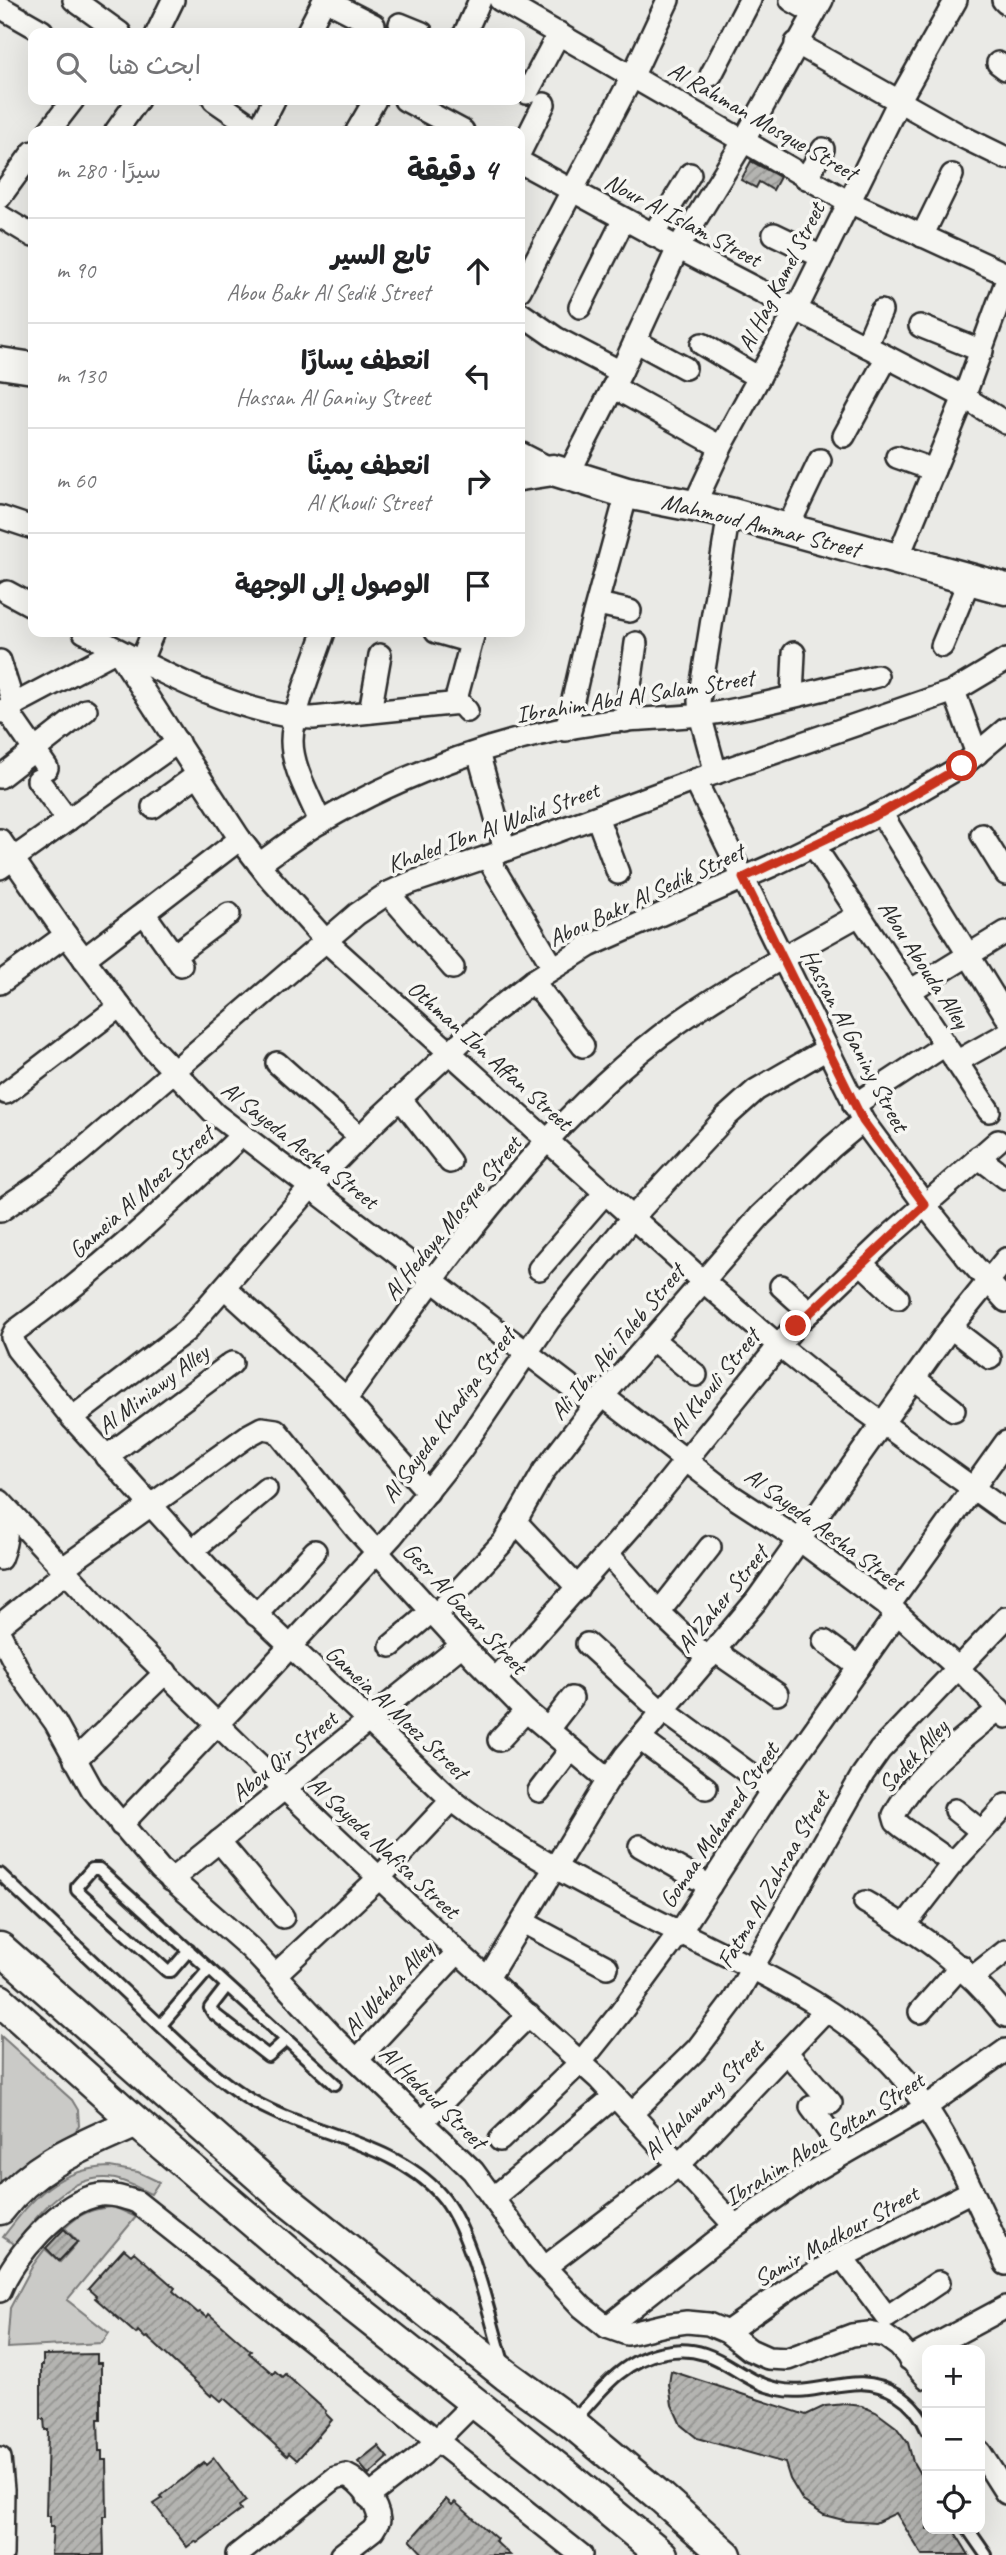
<!DOCTYPE html>
<html lang="ar">
<meta charset="utf-8">
<style>
:root{--surface:#fff;--page:#f6f6f6;--text:#202124;--muted:#757577;--line:#e0e0e0}
body{margin:0;font-family:Caveat,"Playpen Sans Arabic",sans-serif;background:var(--page);color:var(--text);direction:rtl}
.controls{position:absolute;right:21px;bottom:21px;display:grid;overflow:hidden;border-radius:14px;box-shadow:0 7px 28px #0002}
.controls button{width:63px;height:63px;display:grid;place-items:center;padding:0;border:0;border-bottom:2px solid var(--line);background:var(--surface);color:var(--text);font:35px sans-serif}
.stop{position:absolute;width:21px;height:21px;margin:-16px;border:5px solid #c8321e;border-radius:50%;background:#fff}
.stop.end{background:#c8321e;border-color:#fff;box-shadow:0 2px 7px #0008}
.list{margin:0;padding:0;list-style:none}
h2{display:flex;justify-content:space-between;align-items:center;height:91px;margin:0;padding:0 28px;font-size:30px}
h2 small{font-size:23px;font-weight:400;color:var(--muted)}
.list li{display:grid;grid-template-columns:46px 1fr auto;gap:21px;align-items:center;box-sizing:border-box;height:105px;padding:0 28px;border-top:2px solid var(--line)}
.list b{display:block;font-size:26px;white-space:nowrap}
.list p{margin:0;font-size:23px;white-space:nowrap;color:var(--muted)}
.list em{font-size:23px;font-style:normal;color:var(--muted)}
.icon{flex:none;width:38px;height:38px;fill:none;stroke:currentColor;stroke-width:2;stroke-linecap:round;stroke-linejoin:round}
.map{position:relative;flex:none;width:1006px;height:2555px;overflow:hidden;direction:ltr}
.search{position:absolute;background:var(--surface);box-shadow:0 7px 28px #0002;left:28px;top:28px;width:497px;height:77px;display:flex;align-items:center;gap:18px;box-sizing:border-box;padding:0 24px;border-radius:14px;color:var(--muted);font-size:26px}
.panel{position:absolute;background:var(--surface);box-shadow:0 7px 28px #0002;left:28px;top:126px;width:497px;height:511px;border-radius:14px;direction:rtl}
.map>svg:first-child{display:block}
.green{fill:#cacac7;stroke:#7a7a79;stroke-width:2}
.building{fill:url(#building-hatch);stroke:#2b2b2b;stroke-width:2}
.lines{fill:none;stroke-linecap:round;stroke-linejoin:round}
.lane-casing{stroke:#2b2b2b;stroke-width:16}
.street-casing{stroke:#2b2b2b;stroke-width:26}
.secondary-casing{stroke:#2b2b2b;stroke-width:35}
.lane{stroke:#f6f6f2;stroke-width:10}
.street{stroke:#f6f6f2;stroke-width:21}
.secondary{stroke:#f6f6f2;stroke-width:30}
.route{stroke:#c8321e;stroke-width:9}
.labels{text-anchor:middle;stroke-width:7;stroke-linejoin:round;paint-order:stroke}
.street-label{font-size:24px;fill:#2b2b2b;stroke:#f6f6f2}
</style>
<div class="map">
<svg width="1006" height="2555" viewBox="0 0 1006 2555">
<defs>
<pattern id="building-hatch" width="6" height="6" patternUnits="userSpaceOnUse" patternTransform="scale(1.75)"><rect width="6" height="6" fill="#b4b4b1"/><path d="M-1 1l2-2M0 6l6-6M5 7l2-2" fill="none" stroke="#939390"/></pattern>
</defs>
<rect width="100%" height="100%" fill="#eaeae6"/>
<filter id="ink" filterUnits="userSpaceOnUse"><feTurbulence type="fractalNoise" baseFrequency=".0143" numOctaves="2"/><feDisplacementMap in="SourceGraphic" scale="14" xChannelSelector="R" yChannelSelector="G"/><feConvolveMatrix kernelMatrix="1 2 1 2 8 2 1 2 1" color-interpolation-filters="sRGB"/></filter>
<g filter="url(#ink)">
<!-- green -->
<g class="green">
<path d="M 1,2036 L 72,2100 L 78,2110 L 79,2126 L 71,2137 L 31,2157 L 0,2185 Z"/>
<path d="M 110,2167 L 138,2172 L 159,2182 L 151,2194 C 140,2189 127,2181 115,2179 C 71,2171 38,2213 15,2245 L 3,2237 C 34,2196 57,2169 110,2167 Z"/>
<path d="M 114,2207 L 136,2217 L 67,2300 L 109,2333 L 102,2343 L 7,2348 L 10,2308 L 33,2265 L 45,2249 L 60,2262 L 78,2242 L 65,2228 C 80,2213 93,2208 114,2207 Z"/>
</g>
<!-- building -->
<g class="building">
<path d="M 751,161 L 780,177 L 773,190 L 759,182 L 756,188 L 741,180 Z"/>
<path d="M 64,2229 L 77,2242 L 59,2261 L 46,2248 Z"/>
<path d="M 124,2249 L 131,2255 L 134,2252 L 159,2274 L 175,2288 L 173,2291 L 198,2313 L 200,2312 L 207,2317 L 209,2314 L 251,2351 L 249,2353 L 273,2374 L 275,2371 L 282,2377 L 285,2374 L 326,2411 L 325,2413 L 332,2420 L 297,2460 L 289,2453 L 287,2456 L 224,2398 L 221,2401 L 213,2394 L 211,2396 L 147,2337 L 145,2338 L 138,2331 L 136,2334 L 95,2298 L 96,2296 L 88,2289 Z"/>
<path d="M 97,2354 L 97,2363 L 101,2363 L 101,2419 L 98,2419 L 99,2451 L 102,2451 L 102,2460 L 106,2460 L 107,2516 L 103,2516 L 104,2555 L 51,2555 L 53,2527 L 50,2527 L 50,2516 L 46,2516 L 48,2430 L 45,2430 L 44,2419 L 41,2419 L 41,2365 L 43,2365 L 43,2355 Z"/>
<path d="M 671,2371 L 806,2415 L 825,2406 L 845,2404 L 862,2406 L 876,2412 L 896,2427 L 908,2443 L 913,2462 L 927,2486 L 927,2529 L 953,2529 L 969,2555 L 922,2555 L 896,2513 L 875,2523 L 847,2521 L 824,2515 L 803,2501 L 790,2479 L 785,2463 L 697,2438 L 681,2425 L 672,2405 L 669,2384 Z"/>
<path d="M 378,2446 L 388,2458 L 369,2475 L 358,2462 Z"/>
<path d="M 214,2458 L 246,2501 L 239,2506 L 241,2510 L 197,2543 L 195,2541 L 187,2547 L 154,2504 L 163,2498 L 161,2496 L 204,2462 L 206,2465 Z"/>
<path d="M 446,2499 L 452,2505 L 455,2502 L 497,2539 L 495,2541 L 510,2555 L 424,2555 L 410,2540 Z"/>
</g>
<g class="lines">
<defs>
<g id="lane">
<path d="M 0,1874 C 48,1919 95,1964 143,2009 C 173,2037 204,2069 238,2092 C 299,2134 391,2139 440,2194 C 471,2228 489,2316 503,2362"/>
<path d="M 189,1950 L 171,1971 L 167,1971 L 77,1890 L 77,1886 L 92,1869 L 99,1869 L 209,1969 L 335,2084"/>
<path d="M 227,1986 L 210,2008 L 213,2013 L 268,2056 L 286,2040"/>
<path d="M 161,2025 L 209,1969"/>
<path d="M 574,2421 C 600,2391 623,2359 665,2352 C 717,2342 735,2380 778,2389 C 821,2398 855,2368 897,2394 C 910,2402 921,2415 927,2430"/>
<path d="M 968,2529 L 986,2555"/>
</g>
<g id="street">
<path d="M 74,0 L 120,33"/>
<path d="M 325,0 L 374,25"/>
<path d="M 500,0 L 849,202 L 1006,274"/>
<path d="M 791,0 L 814,13"/>
<path d="M 1003,0 L 1006,3"/>
<path d="M 0,7 L 42,31"/>
<path d="M 400,24 L 422,33"/>
<path d="M 157,33 L 173,0"/>
<path d="M 307,33 L 324,0"/>
<path d="M 465,33 L 480,0"/>
<path d="M 796,43 L 961,136 L 1006,158"/>
<path d="M 998,63 L 1006,69"/>
<path d="M 711,75 L 750,0"/>
<path d="M 527,93 L 559,33"/>
<path d="M 214,100 L 259,131"/>
<path d="M 405,100 L 463,131"/>
<path d="M 49,131 L 73,100"/>
<path d="M 116,131 L 138,100"/>
<path d="M 258,131 L 274,100"/>
<path d="M 357,131 L 375,100"/>
<path d="M 520,152 L 544,104"/>
<path d="M 520,162 L 678,248 L 964,397 L 1006,423"/>
<path d="M 806,178 L 823,149"/>
<path d="M 0,197 L 33,152"/>
<path d="M 0,216 L 33,236"/>
<path d="M 774,234 L 822,257"/>
<path d="M 653,235 L 690,174"/>
<path d="M 922,236 L 952,175"/>
<path d="M 520,290 L 633,75 L 668,0"/>
<path d="M 580,307 L 624,219"/>
<path d="M 520,313 L 556,338 L 621,372"/>
<path d="M 920,326 L 982,351"/>
<path d="M 635,341 L 685,368"/>
<path d="M 702,344 L 759,378"/>
<path d="M 866,346 L 881,311"/>
<path d="M 613,387 L 721,447"/>
<path d="M 844,436 L 887,357"/>
<path d="M 520,453 L 553,470"/>
<path d="M 897,457 L 934,470"/>
<path d="M 568,475 L 621,372 L 678,248 L 743,142 L 822,0"/>
<path d="M 694,505 L 721,447 L 796,310 L 899,101 L 956,0"/>
<path d="M 0,517 L 33,528"/>
<path d="M 787,529 L 820,460"/>
<path d="M 897,560 L 964,397 L 1006,282"/>
<path d="M 7,592 L 33,606"/>
<path d="M 598,604 L 630,611"/>
<path d="M 84,632 C 149,666 239,717 313,718 L 460,703 L 467,711"/>
<path d="M 436,632 L 471,642"/>
<path d="M 942,646 L 970,578"/>
<path d="M 0,661 L 14,706"/>
<path d="M 141,661 L 153,632"/>
<path d="M 954,691 L 977,754"/>
<path d="M 792,696 L 794,653"/>
<path d="M 455,703 L 474,632"/>
<path d="M 6,709 L 47,768"/>
<path d="M 0,712 L 117,650 L 240,839 L 269,877 L 326,941 L 703,1281 L 778,1345 L 814,1374 L 1006,1512"/>
<path d="M 370,712 L 380,655"/>
<path d="M 625,721 L 636,643"/>
<path d="M 566,730 L 586,643 L 627,493"/>
<path d="M 478,752 L 505,850"/>
<path d="M 716,773 L 700,715 L 699,701 L 729,513"/>
<path d="M 0,777 L 86,710"/>
<path d="M 38,780 L 68,820"/>
<path d="M 695,780 L 863,1121 L 925,1205 L 969,1260 L 1006,1301"/>
<path d="M 153,807 L 197,775"/>
<path d="M 881,813 L 1006,1016"/>
<path d="M 597,817 L 618,873"/>
<path d="M 320,822 C 310,797 292,768 292,741 C 292,713 315,660 324,632"/>
<path d="M 982,835 L 1006,874"/>
<path d="M 0,840 L 66,935 L 151,1047 L 215,1114 L 595,1405"/>
<path d="M 814,846 L 989,1111"/>
<path d="M 487,857 L 553,967"/>
<path d="M 259,864 C 279,850 299,834 321,822 C 405,772 508,735 605,722 C 646,717 687,719 727,711 C 777,702 827,688 877,676"/>
<path d="M 0,868 L 178,742"/>
<path d="M 388,893 L 453,968"/>
<path d="M 144,913 L 181,965"/>
<path d="M 174,955 L 229,914"/>
<path d="M 84,959 L 240,839"/>
<path d="M 533,981 L 583,1046"/>
<path d="M 0,983 L 66,935"/>
<path d="M 910,991 L 1006,932"/>
<path d="M 956,1062 L 1006,1034"/>
<path d="M 277,1063 L 360,1137"/>
<path d="M 6,1093 L 120,1006"/>
<path d="M 400,1098 L 450,1162"/>
<path d="M 854,1105 L 945,1045"/>
<path d="M 241,1136 C 169,1206 97,1272 15,1331 L 12,1337 L 17,1349 L 72,1418 L 209,1569 L 452,1800 C 523,1855 605,1895 685,1935 C 762,1973 849,2011 905,2079 C 947,2129 979,2205 1006,2264"/>
<path d="M 978,1157 L 1006,1178"/>
<path d="M 0,1211 L 44,1181 L 82,1150 L 357,914 L 388,893 L 410,883 L 487,857 L 695,780 L 954,691 L 1006,660"/>
<path d="M 861,1263 L 898,1298"/>
<path d="M 539,1269 L 605,1193"/>
<path d="M 781,1286 L 810,1312"/>
<path d="M 225,1288 L 338,1391 L 428,1492"/>
<path d="M 951,1328 L 990,1358"/>
<path d="M 652,1339 L 696,1375"/>
<path d="M 915,1379 L 954,1410"/>
<path d="M 603,1396 L 732,1496 L 801,1541 L 897,1613 L 958,1668 L 1006,1717"/>
<path d="M 346,1399 C 440,1270 532,1135 660,1036 C 722,989 792,953 859,915"/>
<path d="M 72,1418 L 186,1331 L 310,1188 L 377,1120 L 492,1013 L 533,981 L 589,946 L 771,866 L 881,813 L 962,766 L 1006,729"/>
<path d="M 106,1457 L 232,1363"/>
<path d="M 0,1501 L 108,1617 L 254,1760 L 458,1952 L 599,2079 L 735,2226"/>
<path d="M 515,1521 L 578,1588"/>
<path d="M 193,1550 L 266,1489"/>
<path d="M 608,1554 L 659,1612 L 708,1659"/>
<path d="M 0,1559 C 8,1539 9,1525 1,1504"/>
<path d="M 63,1568 L 249,1435 L 262,1428 L 276,1430 L 357,1530 L 476,1660 L 526,1711 L 608,1780"/>
<path d="M 888,1607 L 1006,1442"/>
<path d="M 659,1612 L 710,1547"/>
<path d="M 256,1615 L 315,1551"/>
<path d="M 435,1616 L 504,1541 L 544,1471 L 595,1405 L 761,1215 L 832,1147 L 863,1121"/>
<path d="M 0,1625 L 66,1572"/>
<path d="M 0,1634 L 21,1675 L 55,1722 L 92,1789 L 160,1869 L 251,1949 L 335,2039 L 473,2171 L 538,2260 L 582,2307 L 607,2327 L 627,2334 L 665,2325 L 687,2322 L 708,2324 L 727,2332 L 750,2350 L 768,2358 L 788,2359 L 852,2335 L 869,2333 L 885,2336 L 899,2346 L 927,2378"/>
<path d="M 824,1641 L 859,1667"/>
<path d="M 587,1644 L 663,1713"/>
<path d="M 391,1646 L 431,1612"/>
<path d="M 715,1651 L 777,1694"/>
<path d="M 495,1680 L 638,1519 L 795,1326 L 886,1239 L 998,1141"/>
<path d="M 664,1711 L 772,1790"/>
<path d="M 548,1729 L 572,1698"/>
<path d="M 640,1739 L 706,1788"/>
<path d="M 499,1740 L 526,1711"/>
<path d="M 75,1760 L 166,1672"/>
<path d="M 539,1791 L 571,1749"/>
<path d="M 955,1810 L 981,1831"/>
<path d="M 121,1825 L 249,1691 L 392,1536 L 460,1451 L 549,1320 L 632,1218 L 726,1117 L 756,1090 L 827,1049"/>
<path d="M 219,1841 L 283,1917"/>
<path d="M 640,1846 L 710,1886"/>
<path d="M 953,1863 L 902,1827 L 896,1822 L 894,1815 C 917,1771 962,1740 999,1709"/>
<path d="M 171,1880 L 462,1645"/>
<path d="M 865,1902 C 921,1934 965,1965 1006,2016"/>
<path d="M 523,1922 L 607,1967"/>
<path d="M 905,1925 L 953,1863 L 1006,1805"/>
<path d="M 276,1974 L 379,1878 L 452,1800"/>
<path d="M 973,1977 L 1006,1951"/>
<path d="M 488,1978 L 608,1780 L 625,1756 L 756,1601 L 948,1331 L 1006,1259"/>
<path d="M 920,2012 L 961,1966"/>
<path d="M 786,2052 L 831,2103"/>
<path d="M 357,2060 L 458,1952"/>
<path d="M 811,2107 L 845,2153"/>
<path d="M 631,2114 L 697,2049 L 734,2000 L 863,1774 L 880,1750 L 1006,1618"/>
<path d="M 423,2121 L 529,2015"/>
<path d="M 500,2140 L 581,2062 L 621,2012 L 680,1932 L 772,1790 L 897,1613"/>
<path d="M 493,2198 L 615,2096"/>
<path d="M 842,2257 L 887,2317 L 939,2282"/>
<path d="M 545,2267 L 679,2165 L 825,2011"/>
<path d="M 0,2291 C 13,2257 62,2200 100,2195 C 113,2194 125,2198 137,2202 L 581,2555"/>
<path d="M 607,2327 L 735,2226 L 809,2174 L 926,2107 L 1006,2050"/>
<path d="M 727,2332 L 794,2285 L 842,2257 L 972,2191"/>
<path d="M 909,2359 L 1006,2307"/>
<path d="M 980,2452 L 1006,2493"/>
<path d="M 0,2458 L 3,2489 L 2,2555"/>
<path d="M 368,2497 L 422,2455 L 475,2402"/>
<path d="M 237,2555 L 335,2478 L 346,2475 C 360,2481 378,2504 379,2520 L 373,2530 L 341,2555"/>
</g>
<g id="secondary">
<path d="M 0,363 L 33,368"/>
<path d="M 520,475 L 553,470 L 627,493 L 729,513 L 1006,589"/>
<path d="M 0,1948 L 279,2194 L 506,2375 L 572,2423 L 662,2498 L 726,2555"/>
<path d="M 0,2000 L 136,2122 L 340,2296 L 566,2475 L 662,2555"/>
<path d="M 0,2209 C 34,2163 86,2145 136,2122"/>
</g>
</defs>
<!-- lane casing -->
<use href="#lane" class="lane-casing"/>
<!-- street casing -->
<use href="#street" class="street-casing"/>
<!-- secondary casing -->
<use href="#secondary" class="secondary-casing"/>
<!-- lane -->
<use href="#lane" class="lane"/>
<!-- street -->
<use href="#street" class="street"/>
<!-- secondary -->
<use href="#secondary" class="secondary"/>
</g>
</g>
<g class="lines" filter="url(#ink)">
<!-- route -->
<path class="route" d="M 796,1326 L 925,1205 L 863,1121 L 743,878 L 881,813 L 962,766"/>
</g>
<g class="labels">
<!-- street labels -->
<g class="street-label">
<text transform="translate(763 121) rotate(30)" y="8">Al Rahman Mosque Street</text>
<text transform="translate(683 220) rotate(28)" y="8">Nour Al Islam Street</text>
<text transform="translate(781 277) rotate(-63)" y="8">Al Hag Kamel Street</text>
<text transform="translate(761 525) rotate(14)" y="8">Mahmoud Ammar Street</text>
<text transform="translate(635 696) rotate(-9)" y="8">Ibrahim Abd Al Salam Street</text>
<text transform="translate(493 827) rotate(-20)" y="8">Khaled Ibn Al Walid Street</text>
<text transform="translate(646 895) rotate(-25)" y="8">Abou Bakr Al Sedik Street</text>
<text transform="translate(924 964) rotate(57)" y="8">Abou Abouda Alley</text>
<text transform="translate(855 1040) rotate(62)" y="8">Hassan Al Ganiny Street</text>
<text transform="translate(490 1055) rotate(42)" y="8">Othman Ibn Affan Street</text>
<text transform="translate(300 1145) rotate(38)" y="8">Al Sayeda Aesha Street</text>
<text transform="translate(141 1192) rotate(-42)" y="8">Gameia Al Moez Street</text>
<text transform="translate(452 1218) rotate(-51)" y="8">Al Hedaya Mosque Street</text>
<text transform="translate(617 1342) rotate(-50)" y="8">Ali Ibn Abi Taleb Street</text>
<text transform="translate(714 1382) rotate(-51)" y="8">Al Khouli Street</text>
<text transform="translate(153 1389) rotate(-37)" y="8">Al Miniawy Alley</text>
<text transform="translate(448 1415) rotate(-54)" y="8">Al Sayeda Khadiga Street</text>
<text transform="translate(825 1529) rotate(36)" y="8">Al Sayeda Aesha Street</text>
<text transform="translate(722 1599) rotate(-51)" y="8">Al Zaher Street</text>
<text transform="translate(465 1608) rotate(47)" y="8">Gesr Al Gazar Street</text>
<text transform="translate(397 1712) rotate(43)" y="8">Gameia Al Moez Street</text>
<text transform="translate(284 1756) rotate(-39)" y="8">Abou Qir Street</text>
<text transform="translate(913 1756) rotate(-47)" y="8">Sadek Alley</text>
<text transform="translate(719 1825) rotate(-56)" y="8">Gomaa Mohamed Street</text>
<text transform="translate(384 1847) rotate(43)" y="8">Al Sayeda Nafisa Street</text>
<text transform="translate(773 1879) rotate(-60)" y="8">Fatma Al Zahraa Street</text>
<text transform="translate(388 1988) rotate(-47)" y="8">Al Wehda Alley</text>
<text transform="translate(433 2097) rotate(44)" y="8">Al Hedoud Street</text>
<text transform="translate(703 2099) rotate(-45)" y="8">Al Halawany Street</text>
<text transform="translate(824 2139) rotate(-32)" y="8">Ibrahim Abou Soltan Street</text>
<text transform="translate(836 2236) rotate(-29)" y="8">Samir Madkour Street</text>
</g>
</g>
</svg>
<div class="controls">
<button>+</button>
<button>−</button>
<button><svg class="icon" aria-label="locate" viewBox="0 0 24 24"><circle cx="12" cy="12" r="6"/><path d="M12 2v4M12 18v4M2 12h4M18 12h4"/></svg></button>
</div>
<div class="stop" style="left:962px;top:766px"></div>
<div class="stop end" style="left:796px;top:1326px"></div>
<div class="search"><svg class="icon" aria-label="search" viewBox="0 0 24 24"><circle cx="10" cy="10" r="6"/><path d="M15 15l6 6"/></svg>ابحث هنا</div>
<section class="panel">
<h2>4 دقيقة<small>سيرًا · 280 m</small></h2>
<ul class="list">
<li><svg class="icon" aria-label="ahead" viewBox="0 0 24 24"><path d="M12 20V5M6 11l6-6 6 6"/></svg><div><b>تابع السير</b><p>Abou Bakr Al Sedik Street</p></div><em>90 m</em></li>
<li><svg class="icon" aria-label="left" viewBox="0 0 24 24"><path d="M17 20v-9H6M10 6l-5 5 5 5"/></svg><div><b>انعطف يسارًا</b><p>Hassan Al Ganiny Street</p></div><em>130 m</em></li>
<li><svg class="icon" aria-label="right" viewBox="0 0 24 24"><path d="M7 20v-9h11M14 6l5 5-5 5"/></svg><div><b>انعطف يمينًا</b><p>Al Khouli Street</p></div><em>60 m</em></li>
<li><svg class="icon" aria-label="arrive" viewBox="0 0 24 24"><path d="M6 21V4h12l-3 4 3 4H6"/></svg><div><b>الوصول إلى الوجهة</b></div></li>
</ul>
</section>
</div>
